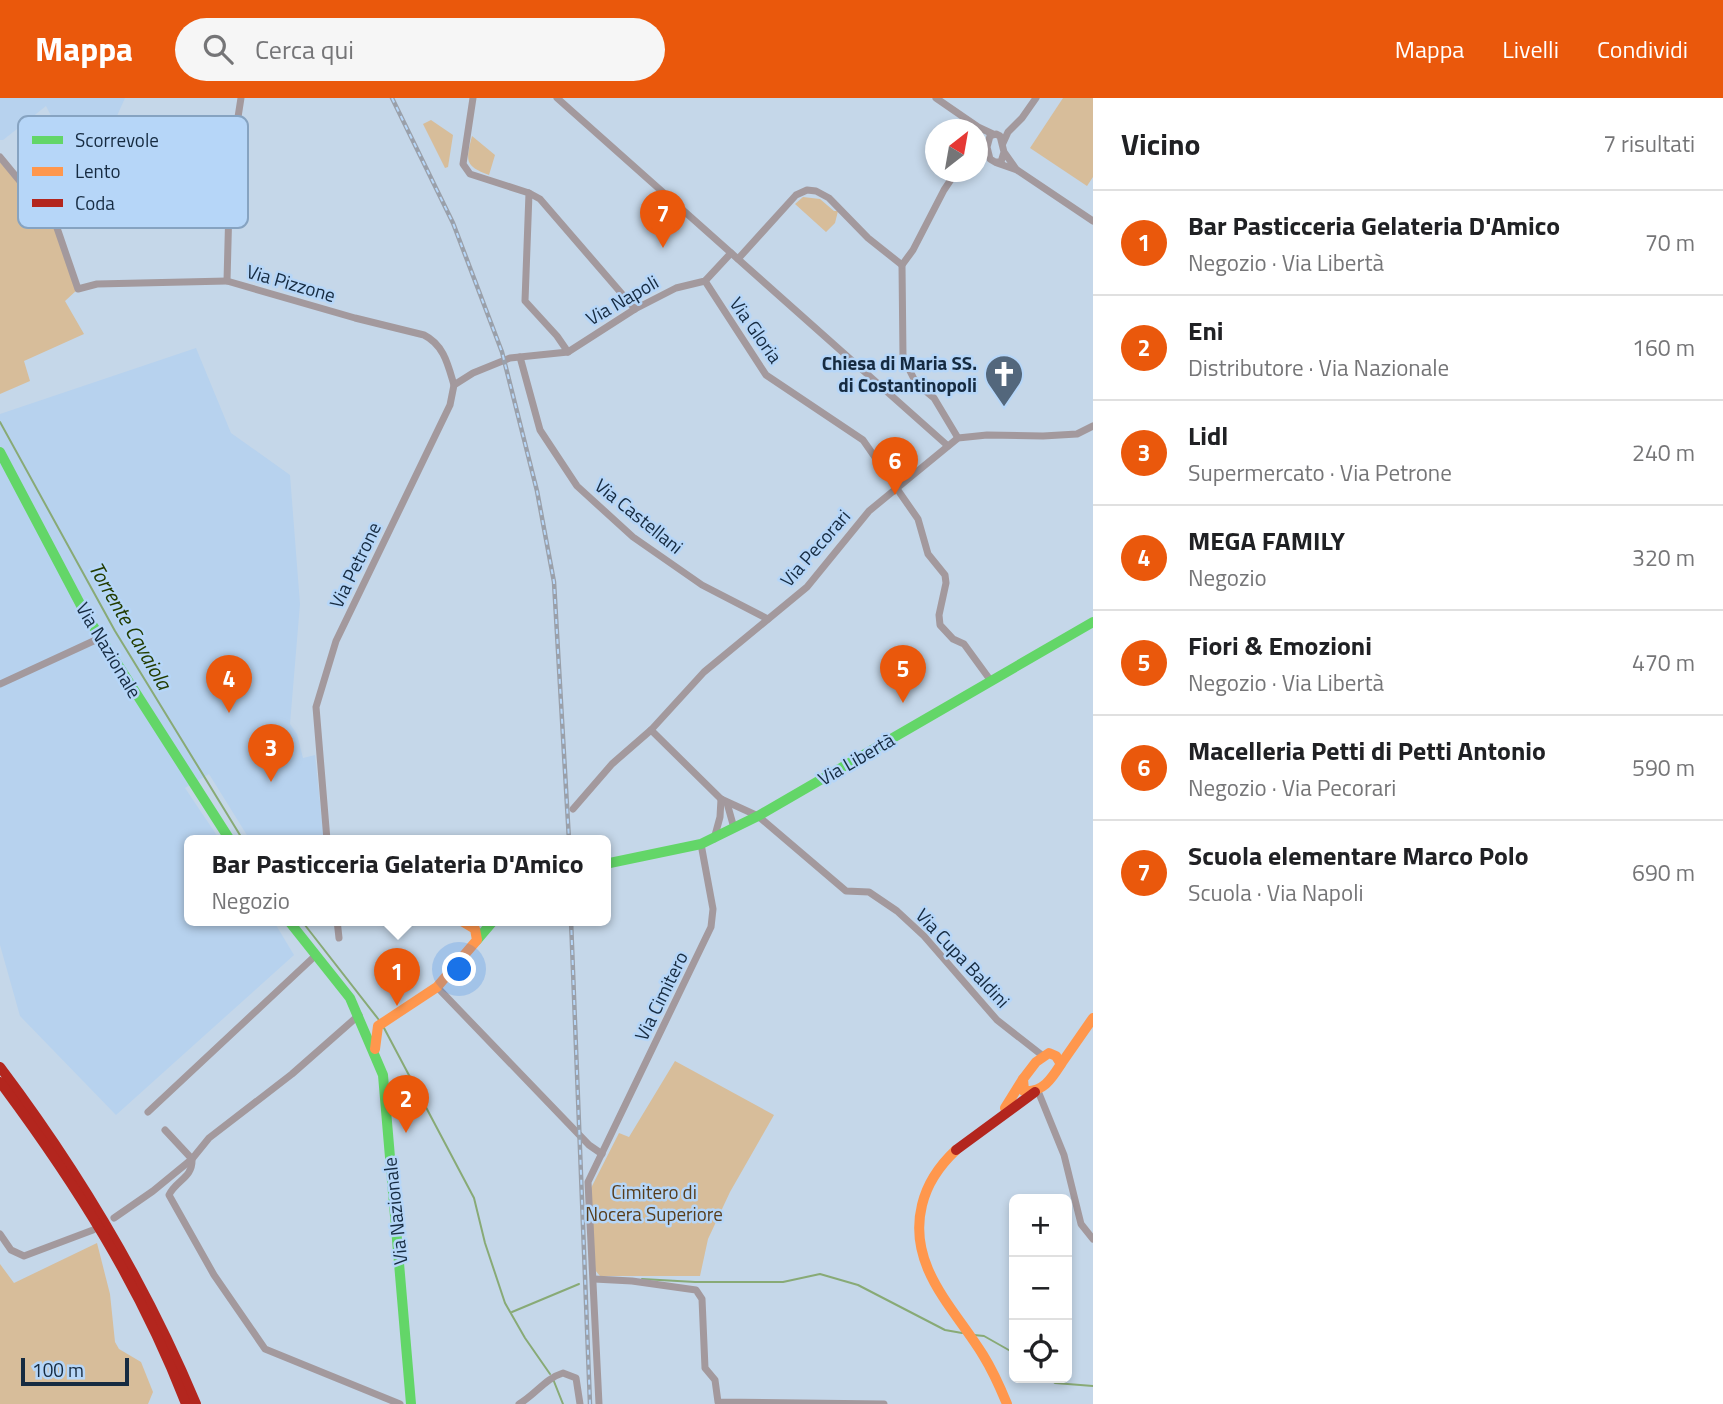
<!DOCTYPE html>
<html lang="it">
<meta charset="utf-8">
<style>
:root{--surface:#fff;--page:#f6f6f6;--text:#202124;--muted:#757577;--line:#e0e0e0;--accent:#ea580c}
body{margin:0;font-family:"Titillium Web",sans-serif;background:var(--page);color:var(--text)}
.controls{position:absolute;right:21px;bottom:21px;display:grid;overflow:hidden;border-radius:10px;box-shadow:0 4px 10px #0003}
.controls button{width:63px;height:63px;display:grid;place-items:center;padding:0;border:0;border-bottom:2px solid var(--line);background:var(--surface);color:var(--text);font:35px sans-serif}
.compass{position:absolute;left:925px;top:21px;width:63px;height:63px;border-radius:50%;background:var(--surface);box-shadow:0 4px 10px #0003;rotate:31deg}
.scale{position:absolute;left:21px;bottom:18px;width:108px;box-sizing:border-box;padding-left:7px;border:4px solid #162b41;border-top:0;font-size:19px;line-height:24px;white-space:nowrap;color:#162b41;-webkit-text-stroke:5px #b6d6f8;paint-order:stroke}
.you{position:absolute;left:460px;top:872px;width:24px;height:24px;margin:-18px;border:5px solid #fff;border-radius:50%;background:#1a73e8;box-shadow:0 0 0 10px #1a73e833}
.badge{display:grid;place-items:center;width:46px;height:46px;border-radius:50%;background:var(--accent);color:#fff;font-size:23px;font-weight:700}
.pin{position:absolute;translate:-50% -58px;filter:drop-shadow(0 2px 4px #0008)}
.pin::after{content:'';position:absolute;top:37px;width:24px;height:21px;background:inherit;clip-path:polygon(0 0,100% 0,50% 100%)}
.popup{position:absolute;left:184px;top:737px;width:427px;height:91px;box-sizing:border-box;display:grid;place-content:center;border-radius:10px;background:var(--surface);filter:drop-shadow(0 2px 5px #0005);font-size:23px;white-space:nowrap;color:var(--muted)}
.popup b{font-size:26px;color:var(--text)}
.popup::after{content:'';position:absolute;left:50%;top:100%;margin-left:-14px;border:14px solid transparent;border-top-color:var(--surface)}
.list{margin:0;padding:0;list-style:none}
h2{display:flex;justify-content:space-between;align-items:center;height:91px;margin:0;padding:0 28px;font-size:30px}
h2 small{font-size:23px;font-weight:400;color:var(--muted)}
.list li{display:grid;grid-template-columns:46px 1fr auto;gap:21px;align-items:center;box-sizing:border-box;height:105px;padding:0 28px;border-top:2px solid var(--line)}
.list b{display:block;font-size:26px;white-space:nowrap}
.list p{margin:0;font-size:23px;white-space:nowrap;color:var(--muted)}
.list em{font-size:23px;font-style:normal;color:var(--muted)}
.icon{flex:none;width:38px;height:38px;fill:none;stroke:currentColor;stroke-width:2;stroke-linecap:round;stroke-linejoin:round}
.map{position:relative;flex:none;width:1093px;height:1306px;overflow:hidden}
header{display:flex;align-items:center;gap:42px;box-sizing:border-box;height:98px;padding:0 35px;background:var(--accent);color:#fff}
header strong{font-size:33px}
nav{display:flex;gap:38px;margin-inline-start:auto;font-size:24px}
.search{width:490px;height:63px;background:var(--page);display:flex;align-items:center;gap:18px;box-sizing:border-box;padding:0 24px;border-radius:38px;color:var(--muted);font-size:26px}
main{display:flex}
aside{flex:1;background:var(--surface)}
.map>svg:first-child{display:block}
.built{fill:#b7d2ee}
.green{fill:#d7bd9a}
.lines{fill:none;stroke-linecap:round;stroke-linejoin:round}
.stream{stroke:#88aa76;stroke-width:2}
.street{stroke:#a3999d;stroke-width:7}
.fast{stroke:#63d668;stroke-width:10}
.slow{stroke:#ff974d;stroke-width:10}
.jam{stroke:#b3261e;stroke-width:10}
.rail-casing{stroke:#9aa0aa;stroke-width:4.5}
.rail{stroke:#b6d6f8;stroke-width:2;stroke-dasharray:5;stroke-linecap:butt}
.labels{text-anchor:middle;stroke-width:5;stroke-linejoin:round;paint-order:stroke}
.street-label{font-size:19px;fill:#162b41;stroke:#b6d6f8}
.poi-label{font-size:19px;font-weight:bold;fill:#162b41;stroke:#b6d6f8;text-anchor:end}
.park-label{font-size:19px;fill:#573d1c;stroke:#b6d6f8}
.water-label{font-size:21px;font-style:italic;fill:#223c00;stroke:#b6d6f8}
.key{fill:#b6d6f8;stroke:#86a3c1;stroke-width:2}
.key-label{font-size:19px;fill:#162b41}
</style>
<header>
<strong>Mappa</strong>
<div class="search"><svg class="icon" aria-label="search" viewBox="0 0 24 24"><circle cx="10" cy="10" r="6"/><path d="M15 15l6 6"/></svg>Cerca qui</div>
<nav><a>Mappa</a><a>Livelli</a><a>Condividi</a></nav>
</header>
<main>
<div class="map">
<svg width="1093" height="1306" viewBox="0 0 1093 1306">
<rect width="100%" height="100%" fill="#c5d7e9"/>
<!-- built -->
<g class="built">
<path d="M 0,0 L 125,0 L 102,51 L 61,37 L 46,8 L 3,42 L 0,42 Z"/>
<path d="M 196,250 L 231,335 L 290,377 L 300,506 L 290,626 L 297,636 L 303,660 L 315,657 L 324,742 L 250,742 L 209,676 L 185,690 L 220,742 L 189,742 L 189,822 L 273,822 L 294,857 L 116,1017 L 20,918 L 0,847 L 0,316 Z"/>
</g>
<!-- green -->
<g class="green">
<path d="M 1063,0 L 1093,0 L 1093,79 L 1087,88 L 1030,50 Z"/>
<path d="M 431,22 L 453,37 L 448,69 L 445,70 L 423,26 Z"/>
<path d="M 472,38 L 495,57 L 489,77 C 464,68 466,62 472,38 Z"/>
<path d="M 0,64 L 56,127 L 78,191 L 65,203 L 84,236 L 24,263 L 30,283 L 0,296 Z"/>
<path d="M 803,99 L 820,101 L 834,113 L 838,113 L 835,125 L 826,134 L 795,106 Z"/>
<path d="M 675,963 L 774,1017 L 730,1094 L 708,1141 L 700,1178 L 600,1178 L 595,1172 L 590,1092 L 619,1035 L 629,1039 Z"/>
<path d="M 97,1145 L 110,1196 L 115,1244 L 119,1251 L 141,1264 L 153,1294 L 148,1306 L 0,1306 L 0,1166 L 14,1185 Z"/>
</g>
<g class="lines">
<!-- stream -->
<g class="stream">
<path d="M 0,324 L 115,533 L 243,742"/>
<path d="M 301,822 L 379,922"/>
<path d="M 384,930 L 474,1100 L 485,1145 L 505,1205 L 525,1240 L 550,1276"/>
<path d="M 642,1181 L 695,1184 L 783,1184 L 820,1176 L 858,1187 L 945,1232 L 962,1235"/>
<path d="M 512,1214 L 579,1186"/>
<path d="M 974,1237 L 984,1238 L 1014,1255"/>
<path d="M 1048,1280 L 1055,1285 L 1093,1288"/>
<path d="M 553,1281 L 563,1306"/>
</g>
<!-- street -->
<g class="street">
<path d="M 241,0 L 230,70 L 227,183 L 355,220 L 424,237 C 444,247 448,267 454,287"/>
<path d="M 473,0 L 463,66 L 470,76 L 529,95 L 525,203 L 557,238 L 568,254"/>
<path d="M 557,0 L 948,348"/>
<path d="M 936,0 L 978,29 L 993,36"/>
<path d="M 1003,45 L 1008,34 L 1022,20 L 1036,0"/>
<path d="M 1004,54 L 1001,64 L 995,64 L 990,61 L 987,49 L 990,38 L 996,36 L 1000,38 L 1004,54 L 1016,71"/>
<path d="M 0,59 L 56,127 L 78,191 L 97,186 L 227,183"/>
<path d="M 978,59 L 987,52"/>
<path d="M 997,65 L 1017,72 L 1093,123"/>
<path d="M 956,74 L 944,92 L 913,152 L 902,167 L 903,259 L 916,285 L 934,300 L 958,340"/>
<path d="M 529,95 L 540,101 L 635,211"/>
<path d="M 738,161 L 796,97 L 807,92 L 816,93 L 829,100 L 868,140 L 902,167"/>
<path d="M 705,183 L 766,277 L 863,342 L 918,421 L 928,456 L 945,477 L 946,485 L 939,517 L 940,527 L 953,541 L 964,546 L 991,583"/>
<path d="M 520,259 L 540,332 L 577,388 L 633,439 L 702,487 L 768,521"/>
<path d="M 0,586 L 100,540"/>
<path d="M 651,632 L 721,701 L 758,718 L 846,793 L 869,794 L 897,813 L 924,838 L 997,922 L 1043,958"/>
<path d="M 727,705 L 734,730"/>
<path d="M 573,711 L 612,666 L 651,632 L 704,574 L 807,489 L 869,413 L 958,340 L 987,337 L 1043,338 L 1077,336 L 1093,328"/>
<path d="M 714,741 L 720,719 L 721,701"/>
<path d="M 327,742 L 316,609 L 336,543 L 450,307 L 454,287 L 473,275 L 510,260 L 568,254 L 635,211 L 676,190 L 705,183 L 731,155"/>
<path d="M 337,822 L 339,840"/>
<path d="M 437,889 L 589,1047 L 602,1056"/>
<path d="M 359,917 L 292,976 L 209,1040 L 192,1061 C 193,1080 176,1082 169,1097 L 214,1177 L 265,1251 L 400,1306"/>
<path d="M 1038,993 L 1064,1057 L 1081,1126 L 1093,1141"/>
<path d="M 148,1014 L 316,857"/>
<path d="M 114,1120 L 153,1093 L 192,1061 L 165,1032"/>
<path d="M 0,1136 L 11,1152 L 24,1158 L 93,1132"/>
<path d="M 594,1181 L 632,1183 L 696,1192 L 702,1201 L 705,1270 L 715,1282 L 718,1304 L 884,1306"/>
<path d="M 519,1306 C 535,1297 546,1280 563,1275 L 576,1280 L 580,1306"/>
<path d="M 599,1306 L 588,1084 L 711,829 L 713,811 L 701,746"/>
</g>
<!-- fast -->
<g class="fast">
<path d="M 0,354 L 86,517 L 230,742"/>
<path d="M 605,766 L 701,746 L 758,718 L 1093,524"/>
<path d="M 288,822 L 350,900 L 383,977 L 411,1306"/>
<path d="M 477,842 L 494,822"/>
</g>
<!-- slow -->
<g class="slow">
<path d="M 375,951 L 378,928 L 437,889 L 477,842 L 475,831 L 460,822"/>
<path d="M 1049,955 L 1056,958 L 1061,966 C 1052,980 1043,995 1024,993 L 1023,981 L 1036,964 Z"/>
<path d="M 1061,966 L 1093,920"/>
<path d="M 1005,1010 L 1023,981"/>
<path d="M 956,1052 C 940,1067 927,1086 922,1107 C 907,1168 954,1210 983,1257 C 993,1273 1000,1289 1007,1306"/>
</g>
<!-- jam -->
<g class="jam">
<path d="M 0,969 C 79,1074 145,1184 196,1306"/>
<path d="M 0,984 C 76,1086 140,1187 186,1306"/>
<path d="M 956,1052 L 1035,994"/>
</g>
<defs>
<g id="rail">
<path d="M 392,0 L 453,125 L 502,254 L 537,393 L 554,484 L 569,742"/>
<path d="M 571,822 L 590,1306"/>
</g>
</defs>
<!-- rail casing -->
<use href="#rail" class="rail-casing"/>
<!-- rail -->
<use href="#rail" class="rail"/>
</g>
<!-- icons -->
<defs>
<symbol id="church-pin" viewBox="-11 -11 22 30"><path d="M0 17L-7.5 6A9.5 9.5 0 1 1 7.5 6Z" fill="#53677c" stroke="#b6d6f8"/><path d="M-1.2-6h2.4v3.5h3.3v2.4h-3.3V6h-2.4V-.1h-3.3v-2.4h3.3Z" fill="#fff"/></symbol>
</defs>
<g fill-rule="evenodd">
<use href="#church-pin" x="982" y="254" width="44" height="60"/>
</g>
<g class="labels">
<!-- street labels -->
<g class="street-label">
<text transform="translate(291 185) rotate(16)" y="7">Via Pizzone</text>
<text transform="translate(622 202) rotate(-30)" y="7">Via Napoli</text>
<text transform="translate(756 232) rotate(55)" y="7">Via Gloria</text>
<text transform="translate(639 418) rotate(39)" y="7">Via Castellani</text>
<text transform="translate(815 450) rotate(-49)" y="7">Via Pecorari</text>
<text transform="translate(355 467) rotate(-64)" y="7">Via Petrone</text>
<text transform="translate(109 552) rotate(59)" y="7">Via Nazionale</text>
<text transform="translate(856 661) rotate(-30)" y="7">Via Libertà</text>
<text transform="translate(963 860) rotate(47)" y="7">Via Cupa Baldini</text>
<text transform="translate(661 898) rotate(-64)" y="7">Via Cimitero</text>
<text transform="translate(395 1113) rotate(-96)" y="7">Via Nazionale</text>
</g>
<!-- poi labels -->
<g class="poi-label">
<text x="977" y="272">Chiesa di Maria SS.<tspan x="977" dy="22">di Costantinopoli</tspan></text>
</g>
<!-- park labels -->
<g class="park-label">
<text x="654" y="1101">Cimitero di<tspan x="654" dy="22">Nocera Superiore</tspan></text>
</g>
<!-- water labels -->
<g class="water-label">
<text transform="translate(130 528) rotate(60)" y="7">Torrente Cavaiola</text>
</g>
</g>
<!-- legend -->
<rect x="18" y="18" width="230" height="112" rx="10" class="key"/>
<rect x="32" y="38" width="31" height="8" fill="#63d668"/>
<rect x="32" y="69" width="31" height="9" fill="#ff974d"/>
<rect x="32" y="101" width="31" height="8" fill="#b3261e"/>
<g class="key-label">
<text x="75" y="49">Scorrevole</text>
<text x="75" y="80">Lento</text>
<text x="75" y="112">Coda</text>
</g>
</svg>
<div class="controls">
<button>+</button>
<button>−</button>
<button><svg class="icon" aria-label="locate" viewBox="0 0 24 24"><circle cx="12" cy="12" r="6"/><path d="M12 2v4M12 18v4M2 12h4M18 12h4"/></svg></button>
</div>
<svg class="compass" viewBox="-18 -18 36 36"><path d="M0-13l5 13h-10z" fill="#e53935"/><path d="M0 13l5-13h-10z" fill="#757577"/></svg>
<div class="scale">100 m</div>
<div class="you"></div>
<div class="pin badge" style="left:397px;top:908px">1</div>
<div class="popup"><b>Bar Pasticceria Gelateria D'Amico</b>Negozio</div>
<div class="pin badge" style="left:406px;top:1035px">2</div>
<div class="pin badge" style="left:271px;top:684px">3</div>
<div class="pin badge" style="left:229px;top:615px">4</div>
<div class="pin badge" style="left:903px;top:605px">5</div>
<div class="pin badge" style="left:895px;top:397px">6</div>
<div class="pin badge" style="left:663px;top:150px">7</div>
</div>
<aside>
<h2>Vicino<small>7 risultati</small></h2>
<ul class="list">
<li><span class="badge">1</span><div><b>Bar Pasticceria Gelateria D'Amico</b><p>Negozio · Via Libertà</p></div><em>70 m</em></li>
<li><span class="badge">2</span><div><b>Eni</b><p>Distributore · Via Nazionale</p></div><em>160 m</em></li>
<li><span class="badge">3</span><div><b>Lidl</b><p>Supermercato · Via Petrone</p></div><em>240 m</em></li>
<li><span class="badge">4</span><div><b>MEGA FAMILY</b><p>Negozio</p></div><em>320 m</em></li>
<li><span class="badge">5</span><div><b>Fiori &amp; Emozioni</b><p>Negozio · Via Libertà</p></div><em>470 m</em></li>
<li><span class="badge">6</span><div><b>Macelleria Petti di Petti Antonio</b><p>Negozio · Via Pecorari</p></div><em>590 m</em></li>
<li><span class="badge">7</span><div><b>Scuola elementare Marco Polo</b><p>Scuola · Via Napoli</p></div><em>690 m</em></li>
</ul>
</aside>
</main>
